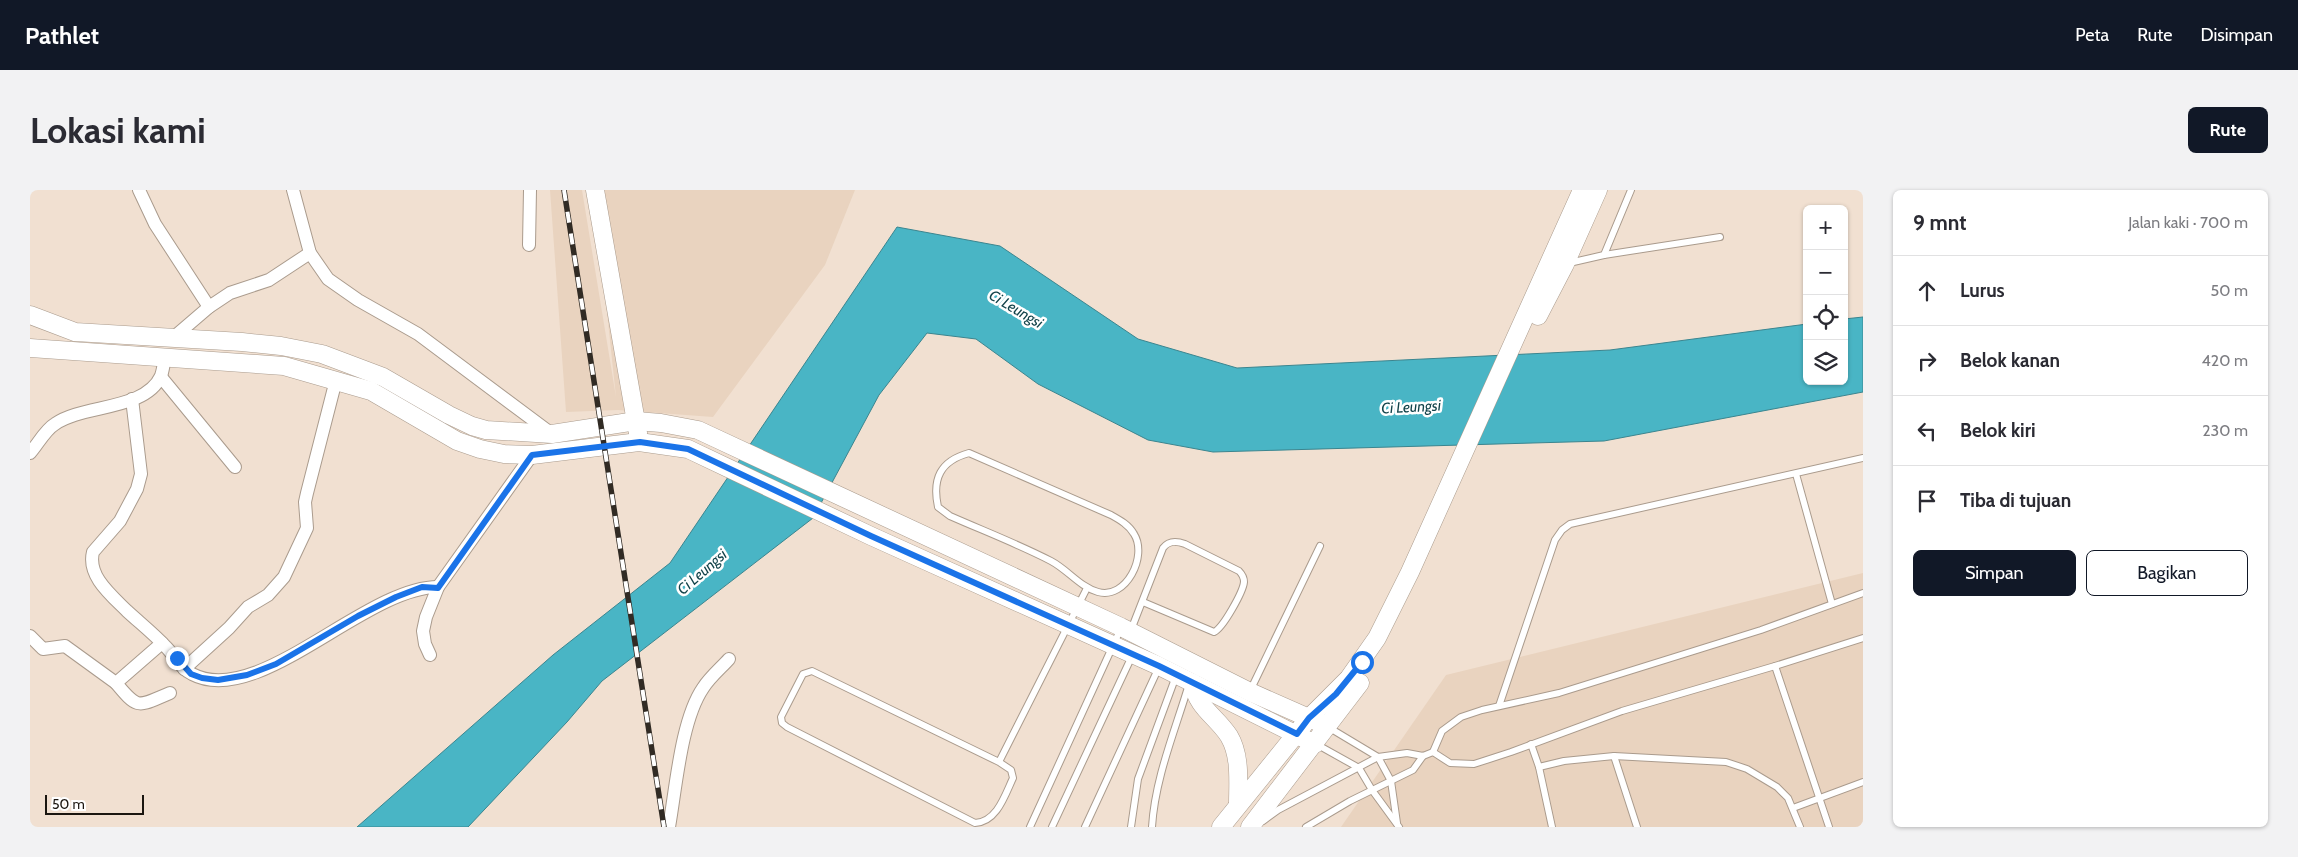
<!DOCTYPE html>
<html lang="id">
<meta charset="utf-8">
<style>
:root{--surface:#fff;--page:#f2f2f3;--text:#2b2b33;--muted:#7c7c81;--line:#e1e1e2;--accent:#111827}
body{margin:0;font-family:Cabin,sans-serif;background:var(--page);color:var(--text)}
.controls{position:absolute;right:15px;top:15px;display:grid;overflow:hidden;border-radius:8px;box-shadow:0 1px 4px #0004}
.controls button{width:45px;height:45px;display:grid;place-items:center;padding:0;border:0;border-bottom:1px solid var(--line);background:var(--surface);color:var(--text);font:25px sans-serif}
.scale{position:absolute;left:15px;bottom:12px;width:99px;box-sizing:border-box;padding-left:5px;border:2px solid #1b1610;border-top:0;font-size:14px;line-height:18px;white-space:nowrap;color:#1b1610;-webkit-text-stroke:4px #fff;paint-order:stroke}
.stop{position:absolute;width:15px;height:15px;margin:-11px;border:4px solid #1a73e8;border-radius:50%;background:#fff}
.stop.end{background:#1a73e8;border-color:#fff;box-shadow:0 1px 5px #0008}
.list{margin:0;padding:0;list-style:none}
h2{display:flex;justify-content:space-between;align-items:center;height:65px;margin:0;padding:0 20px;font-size:21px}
h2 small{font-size:16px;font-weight:400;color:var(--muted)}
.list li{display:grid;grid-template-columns:32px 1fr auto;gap:15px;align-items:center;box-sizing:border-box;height:70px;padding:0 20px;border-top:1px solid var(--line)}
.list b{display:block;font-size:19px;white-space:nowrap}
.list em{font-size:16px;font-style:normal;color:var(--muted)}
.actions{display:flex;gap:10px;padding:15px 20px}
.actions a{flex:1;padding:11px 0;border:1px solid var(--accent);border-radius:8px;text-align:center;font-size:18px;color:var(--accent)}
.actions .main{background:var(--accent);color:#fff}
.icon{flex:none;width:28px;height:28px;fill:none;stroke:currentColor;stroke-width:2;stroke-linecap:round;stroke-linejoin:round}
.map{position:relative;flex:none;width:1833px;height:637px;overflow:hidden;border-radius:8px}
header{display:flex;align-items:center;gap:30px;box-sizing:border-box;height:70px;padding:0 25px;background:var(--accent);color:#fff}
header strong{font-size:24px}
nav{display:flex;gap:28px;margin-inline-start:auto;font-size:18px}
.intro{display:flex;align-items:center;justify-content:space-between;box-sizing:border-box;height:120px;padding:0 30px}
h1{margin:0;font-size:35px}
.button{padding:12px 22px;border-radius:8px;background:var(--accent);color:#fff;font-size:18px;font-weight:700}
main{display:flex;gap:30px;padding:0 30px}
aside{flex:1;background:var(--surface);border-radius:8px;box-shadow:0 1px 4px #0004}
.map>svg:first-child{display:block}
.built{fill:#e9d3bf}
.water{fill:#49b5c5;stroke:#3b858f}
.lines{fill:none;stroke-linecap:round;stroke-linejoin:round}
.lane-casing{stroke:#aa9b8d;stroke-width:8}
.street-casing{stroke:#aa9b8d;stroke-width:14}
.secondary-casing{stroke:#aa9b8d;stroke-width:19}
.lane{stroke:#fff;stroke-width:6}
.street{stroke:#fff;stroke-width:12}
.secondary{stroke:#fff;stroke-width:18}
.rail-casing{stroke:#312b24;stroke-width:5.5}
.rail{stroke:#fff;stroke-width:4;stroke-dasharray:11;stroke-linecap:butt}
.route{stroke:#1a73e8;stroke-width:6}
.labels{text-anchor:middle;stroke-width:5;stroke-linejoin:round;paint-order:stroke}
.water-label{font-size:15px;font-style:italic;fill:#12434a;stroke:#fff}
</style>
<header>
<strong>Pathlet</strong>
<nav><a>Peta</a><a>Rute</a><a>Disimpan</a></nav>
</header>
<div class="intro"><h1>Lokasi kami</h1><a class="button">Rute</a></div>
<main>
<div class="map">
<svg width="1833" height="637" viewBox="0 0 1833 637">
<rect width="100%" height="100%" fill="#f1e0d1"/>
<!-- built -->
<g class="built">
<path d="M 520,0 L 552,0 L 586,207 L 564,0 L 825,0 L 795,75 L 683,227 L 588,220 L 536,222 Z"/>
<path d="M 1833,383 L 1833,637 L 1311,637 L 1416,485 Z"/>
</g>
<!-- water -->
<path class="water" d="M 867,37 L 970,56 L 1108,149 L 1207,178 L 1580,160 L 1777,134 L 1777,191 L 1814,191 L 1814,129 L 1833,127 L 1833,202 L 1574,251 L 1183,262 L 1118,250 L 1008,194 L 946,149 L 897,143 L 849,205 L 783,328 L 572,491 L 537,532 L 438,637 L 327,637 L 523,465 L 640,373 Z"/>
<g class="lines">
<defs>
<g id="lane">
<path d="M 1574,65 L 1690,47"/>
<path d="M 1539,73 L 1574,65 L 1601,0"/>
<path d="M 939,263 L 1081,325 C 1090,330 1099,335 1104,344 C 1118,366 1096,410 1068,402 C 1050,397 1038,380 1021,371 C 988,354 954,341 920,326 L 908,317 C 902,289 910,271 939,263 Z"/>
<path d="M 1766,284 L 1802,414"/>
<path d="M 1101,440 L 1133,358 C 1139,350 1147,351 1155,354 L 1209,381 C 1212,384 1214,387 1214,392 C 1213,402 1193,438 1184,442 L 1113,412"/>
<path d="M 1745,476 L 1799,637"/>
<path d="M 1220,501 L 1290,356"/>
<path d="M 1469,516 L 1525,350 L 1532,340 L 1540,334 L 1833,268"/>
<path d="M 1298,537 L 1348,567 L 1361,591 L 1367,633"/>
<path d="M 1286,554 L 1329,578 L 1342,600 L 1369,637"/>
<path d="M 1501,554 L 1509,577 L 1534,571 L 1584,566 L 1696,572 L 1717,579 L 1747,597 L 1758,608 L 1770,637"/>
<path d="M 1403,562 L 1412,541 L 1431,527 L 1452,520 L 1529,503 L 1731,440 L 1833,403"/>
<path d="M 1584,566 L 1607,637"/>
<path d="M 969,572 L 981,580 L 983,588 C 975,605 967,632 945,633 L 757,537 L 752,533 L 751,527 L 773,484 L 782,481 L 969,572 L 1057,398"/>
<path d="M 1509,577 L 1522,637"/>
<path d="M 1763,618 L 1833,592"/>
<path d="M 1233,631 L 1248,620 L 1348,567 L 1377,563 L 1393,566 L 1403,562 L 1420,573 L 1444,574 L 1481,562 L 1592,521 L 1745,476 L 1833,448"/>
<path d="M 1000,637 L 1091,438"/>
<path d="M 1022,637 L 1102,466"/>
<path d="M 1055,637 L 1129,477"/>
<path d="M 1101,637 L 1108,589 L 1146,486"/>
<path d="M 1122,637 C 1125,588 1145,541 1159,494"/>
<path d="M 1276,637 L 1320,611 L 1383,580 L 1393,566"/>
</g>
<g id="street">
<path d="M 109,0 L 125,34 L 179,117"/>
<path d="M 263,0 L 280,63 L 298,89 L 328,110 L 388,144 L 522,244"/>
<path d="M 499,55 L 500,0"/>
<path d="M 144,147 L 179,117 L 200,103 L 239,90 L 280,63"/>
<path d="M 131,187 L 205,277"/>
<path d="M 102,209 L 111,284 L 107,299 L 90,331 L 63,362 C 57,386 81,405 97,421 C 110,433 124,444 136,457 C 144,465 151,479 162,484 C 228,519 335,397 408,397"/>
<path d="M 0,263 C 8,254 15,240 25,234 C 53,214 115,221 131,186 C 133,180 134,173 135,167"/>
<path d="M 0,446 L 13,459 L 35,456 L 86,493 L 132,453"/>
<path d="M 400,465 L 395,454 L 393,441 L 396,427 L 408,397 L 502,265"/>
<path d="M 154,479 L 199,438 L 218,417 L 238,405 L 254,387 L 277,338 L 275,312 L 277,303 L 306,190"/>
<path d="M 86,493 C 109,521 108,516 140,503"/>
<path d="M 639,637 C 646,598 651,530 673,498 C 680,487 691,478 699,469"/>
</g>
<g id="secondary">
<path d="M 565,0 L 608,243"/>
<path d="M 0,125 L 45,142 L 212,152 L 251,156 L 292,164 L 353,187 L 419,225 L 442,236 L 456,240 L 522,244 L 606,231 L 631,233 L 668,240 L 1091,437 L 1220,502 L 1297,536"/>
<path d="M 1508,126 L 1535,74 L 1568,0"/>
<path d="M 0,158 L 254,176 L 341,201 L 427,251 L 450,259 L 474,264 L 502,265 L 609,252 L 658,259 L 841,346 L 1129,476 L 1285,554"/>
<path d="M 1163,493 C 1167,518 1186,526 1199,546 C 1211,566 1208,592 1208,615"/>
<path d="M 1191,637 L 1279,528 L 1319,488 L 1347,448 L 1380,382 L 1552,0"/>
<path d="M 1220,637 L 1330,493"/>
</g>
</defs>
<!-- lane casing -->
<use href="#lane" class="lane-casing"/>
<!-- street casing -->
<use href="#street" class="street-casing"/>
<!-- secondary casing -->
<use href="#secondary" class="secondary-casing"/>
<!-- lane -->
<use href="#lane" class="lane"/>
<!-- street -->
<use href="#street" class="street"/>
<!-- secondary -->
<use href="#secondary" class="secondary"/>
<defs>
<path id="rail" d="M 534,0 L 634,637"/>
</defs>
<!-- rail casing -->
<use href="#rail" class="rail-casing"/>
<!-- rail -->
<use href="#rail" class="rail"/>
</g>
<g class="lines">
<!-- route -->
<path class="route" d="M 147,468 L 161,484 L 172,488 L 188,490 L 217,485 L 246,474 L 328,426 L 366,407 L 392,397 L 408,398 L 502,265 L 610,252 L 658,259 L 841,346 L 1129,476 L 1267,544 L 1279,528 L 1306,504 L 1332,472"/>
</g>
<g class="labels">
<!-- water labels -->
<g class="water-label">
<text transform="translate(986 119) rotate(31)" y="5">Ci Leungsi</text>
<text transform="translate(1381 217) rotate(-3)" y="5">Ci Leungsi</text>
<text transform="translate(672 382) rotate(-41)" y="5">Ci Leungsi</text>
</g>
</g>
</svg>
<div class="controls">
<button>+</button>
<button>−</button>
<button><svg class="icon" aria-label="locate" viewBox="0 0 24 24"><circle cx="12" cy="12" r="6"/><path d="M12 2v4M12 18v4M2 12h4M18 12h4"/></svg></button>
<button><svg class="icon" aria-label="layers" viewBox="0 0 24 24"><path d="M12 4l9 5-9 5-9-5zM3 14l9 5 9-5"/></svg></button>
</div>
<div class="scale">50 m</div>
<div class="stop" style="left:1332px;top:472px"></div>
<div class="stop end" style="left:147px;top:468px"></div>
</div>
<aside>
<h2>9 mnt<small>Jalan kaki · 700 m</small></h2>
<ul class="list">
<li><svg class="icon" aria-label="ahead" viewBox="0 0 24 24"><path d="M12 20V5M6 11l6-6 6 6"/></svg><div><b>Lurus</b></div><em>50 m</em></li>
<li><svg class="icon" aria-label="right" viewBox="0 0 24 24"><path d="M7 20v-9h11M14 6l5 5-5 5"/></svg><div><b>Belok kanan</b></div><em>420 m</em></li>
<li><svg class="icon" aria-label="left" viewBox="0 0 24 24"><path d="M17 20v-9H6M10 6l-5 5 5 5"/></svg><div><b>Belok kiri</b></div><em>230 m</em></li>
<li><svg class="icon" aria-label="arrive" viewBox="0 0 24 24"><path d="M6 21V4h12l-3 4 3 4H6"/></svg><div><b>Tiba di tujuan</b></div></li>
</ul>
<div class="actions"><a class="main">Simpan</a><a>Bagikan</a></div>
</aside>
</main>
